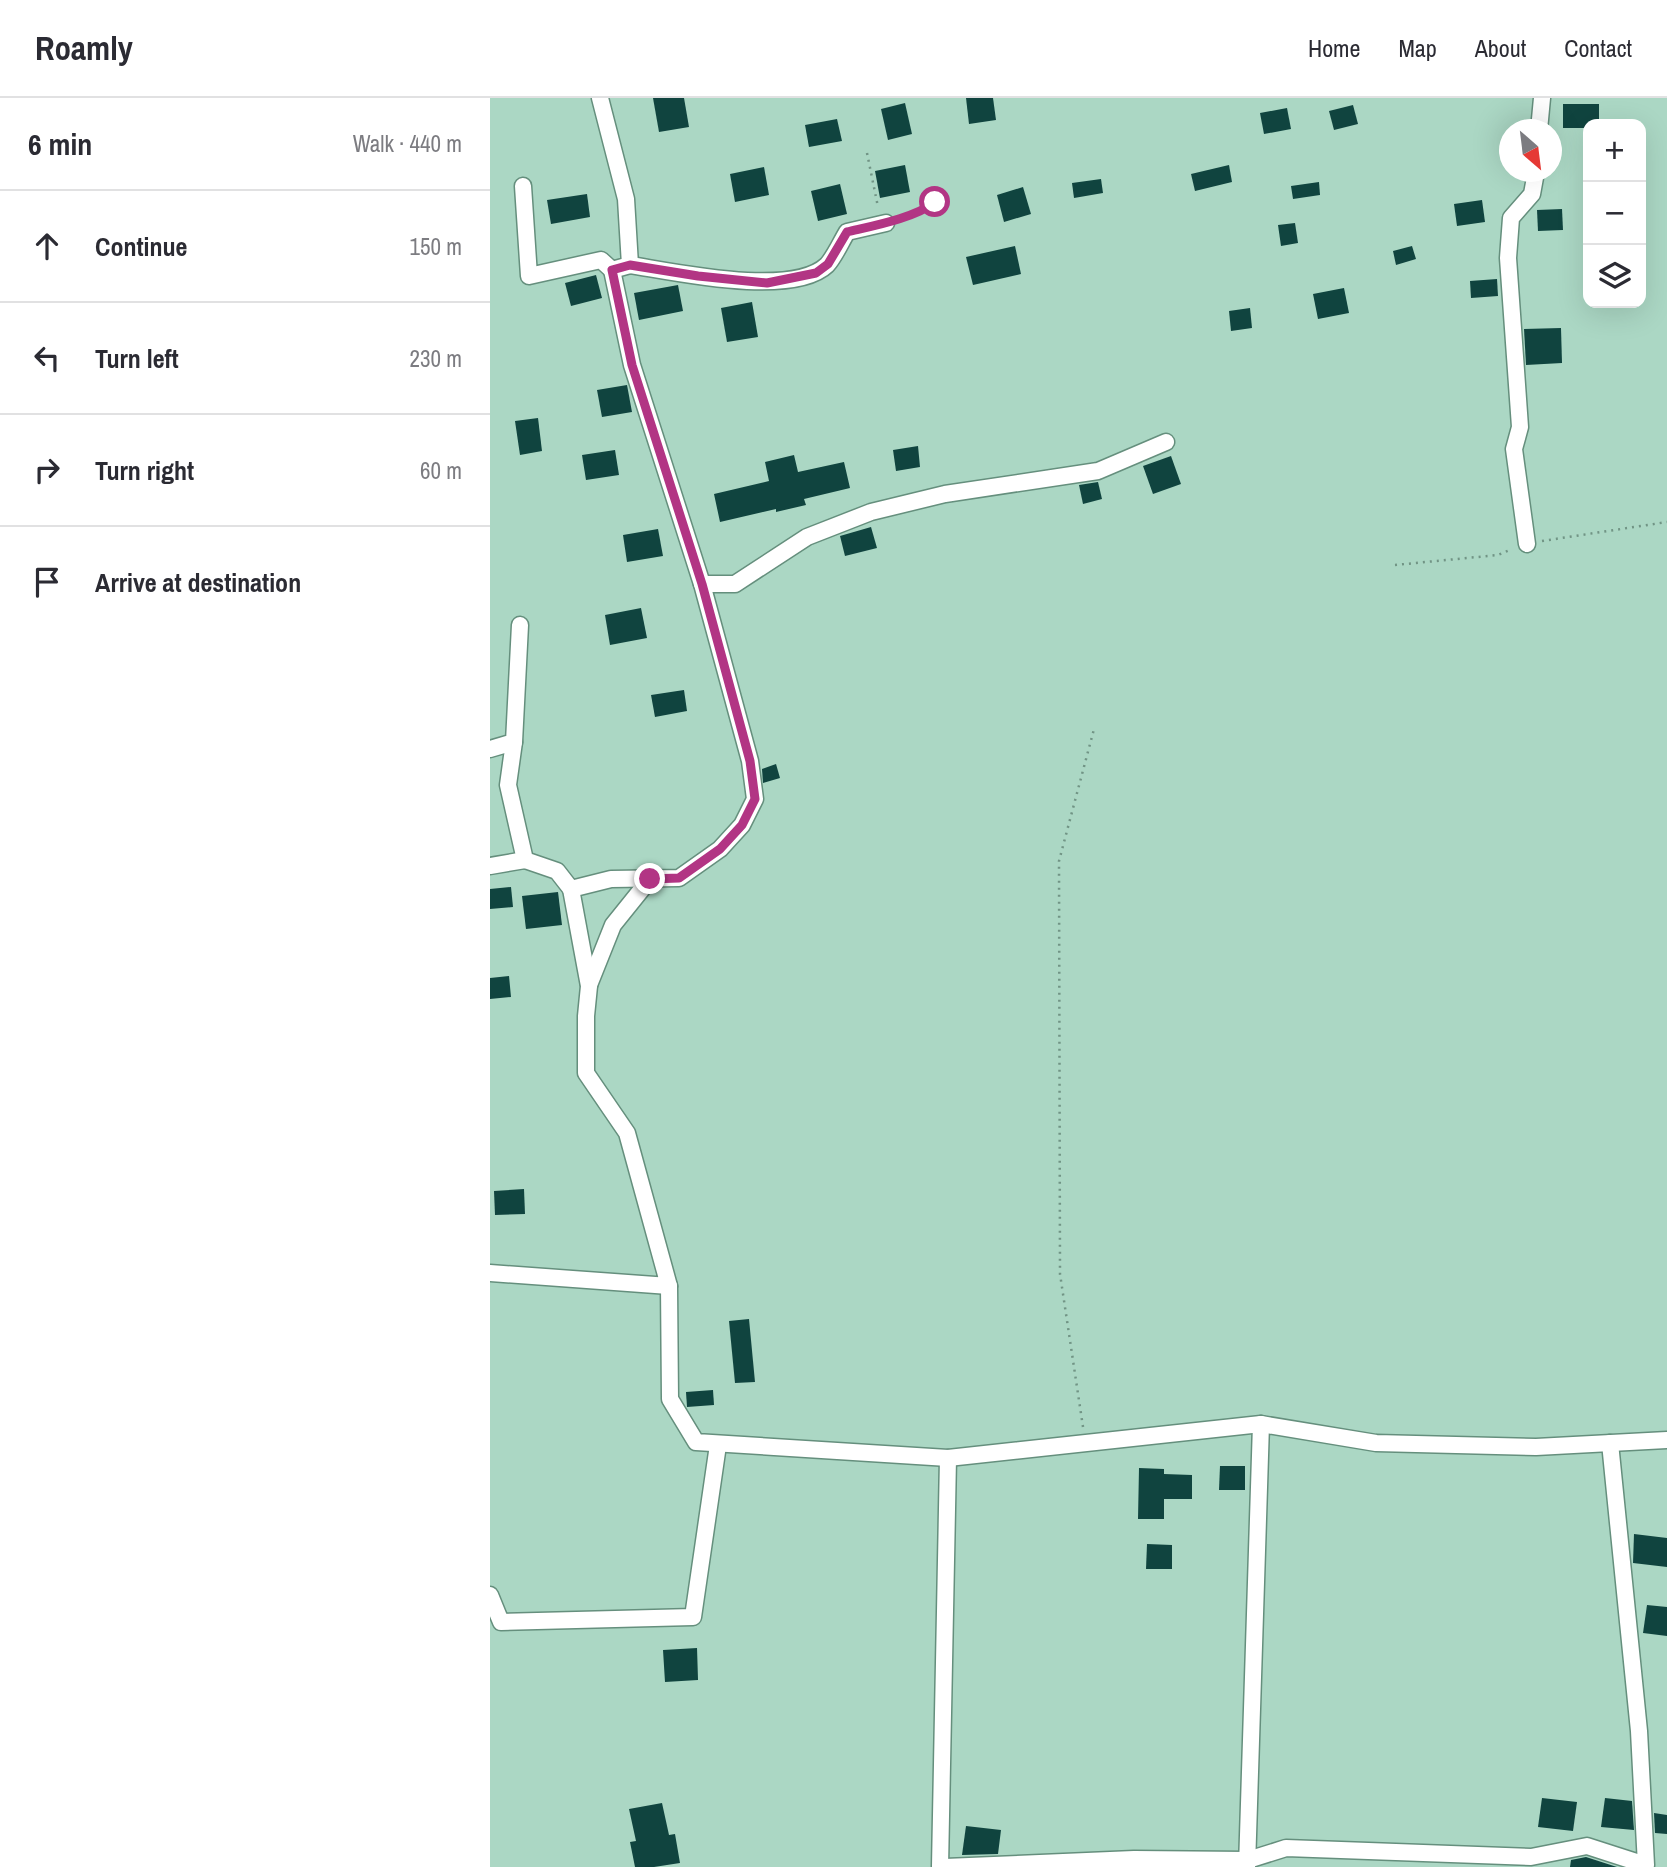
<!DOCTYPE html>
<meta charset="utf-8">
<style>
:root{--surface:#fff;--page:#f7f7f7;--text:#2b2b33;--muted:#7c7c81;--line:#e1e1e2}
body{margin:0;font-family:"Archivo Narrow",sans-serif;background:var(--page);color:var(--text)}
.controls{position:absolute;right:21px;top:21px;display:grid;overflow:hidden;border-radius:14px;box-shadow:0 7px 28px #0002}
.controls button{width:63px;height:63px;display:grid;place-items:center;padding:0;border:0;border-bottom:2px solid var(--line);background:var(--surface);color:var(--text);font:35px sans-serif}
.compass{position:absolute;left:1009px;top:21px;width:63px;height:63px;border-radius:50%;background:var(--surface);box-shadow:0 7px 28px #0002;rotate:152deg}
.stop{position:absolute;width:21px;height:21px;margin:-16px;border:5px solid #b23584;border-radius:50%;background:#fff}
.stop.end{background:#b23584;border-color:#fff;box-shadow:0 2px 7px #0008}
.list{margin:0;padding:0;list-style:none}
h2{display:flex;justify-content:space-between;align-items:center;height:91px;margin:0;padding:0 28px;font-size:30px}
h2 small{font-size:23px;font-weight:400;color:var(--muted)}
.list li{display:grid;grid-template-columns:46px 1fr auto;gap:21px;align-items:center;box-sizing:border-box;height:112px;padding:0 28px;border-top:2px solid var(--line)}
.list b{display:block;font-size:26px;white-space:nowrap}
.list em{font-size:23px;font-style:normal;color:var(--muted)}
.icon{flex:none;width:38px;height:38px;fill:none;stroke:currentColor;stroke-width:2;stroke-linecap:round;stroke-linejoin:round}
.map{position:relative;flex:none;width:1177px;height:1769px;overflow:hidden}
header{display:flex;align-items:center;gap:42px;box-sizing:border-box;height:98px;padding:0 35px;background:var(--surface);border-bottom:2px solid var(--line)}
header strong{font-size:33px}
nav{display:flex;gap:38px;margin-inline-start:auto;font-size:24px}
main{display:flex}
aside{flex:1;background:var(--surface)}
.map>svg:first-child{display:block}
.building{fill:#10443f}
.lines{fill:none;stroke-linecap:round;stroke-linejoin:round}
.minor-casing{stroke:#658f7d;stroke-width:19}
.path{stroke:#719485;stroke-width:2.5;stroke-dasharray:2 5;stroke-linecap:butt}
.minor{stroke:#fff;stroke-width:16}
.route{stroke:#b23584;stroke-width:9}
</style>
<header>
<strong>Roamly</strong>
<nav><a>Home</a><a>Map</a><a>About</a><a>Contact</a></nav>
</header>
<main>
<aside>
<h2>6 min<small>Walk · 440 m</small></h2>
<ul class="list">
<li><svg class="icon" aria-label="ahead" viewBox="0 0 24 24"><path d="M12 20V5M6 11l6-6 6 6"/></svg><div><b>Continue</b></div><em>150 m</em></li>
<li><svg class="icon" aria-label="left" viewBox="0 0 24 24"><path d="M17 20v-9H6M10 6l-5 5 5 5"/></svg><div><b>Turn left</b></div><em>230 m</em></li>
<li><svg class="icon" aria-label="right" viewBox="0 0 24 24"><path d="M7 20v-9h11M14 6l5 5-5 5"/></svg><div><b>Turn right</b></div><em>60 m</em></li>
<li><svg class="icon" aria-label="arrive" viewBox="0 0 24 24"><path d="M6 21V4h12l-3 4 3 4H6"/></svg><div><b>Arrive at destination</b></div></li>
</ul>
</aside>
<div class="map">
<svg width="1177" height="1769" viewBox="0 0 1177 1769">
<rect width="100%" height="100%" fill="#abd7c4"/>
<!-- building -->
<g class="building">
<path d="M 163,0 L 194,0 L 199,29 L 169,34 Z"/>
<path d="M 476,0 L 503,0 L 506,22 L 479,26 Z"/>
<path d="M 415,5 L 422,36 L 398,42 L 391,11 Z"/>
<path d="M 1073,6 L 1109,6 L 1109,26 L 1098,26 L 1098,30 L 1073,30 Z"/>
<path d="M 863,7 L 868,26 L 844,32 L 839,13 Z"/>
<path d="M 797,10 L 801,31 L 774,36 L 770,15 Z"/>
<path d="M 347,21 L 352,43 L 319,49 L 315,27 Z"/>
<path d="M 415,67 L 420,94 L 390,100 L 385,73 Z"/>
<path d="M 739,67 L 742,84 L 705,93 L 701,76 Z"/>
<path d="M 274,69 L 279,97 L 245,104 L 240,76 Z"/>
<path d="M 611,81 L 613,95 L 584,100 L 582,85 Z"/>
<path d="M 829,84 L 830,97 L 803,101 L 801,88 Z"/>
<path d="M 350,86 L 357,116 L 328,123 L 321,93 Z"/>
<path d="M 533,89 L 541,116 L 514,124 L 507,97 Z"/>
<path d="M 97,96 L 100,119 L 61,126 L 57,102 Z"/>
<path d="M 992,102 L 995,124 L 967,128 L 964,106 Z"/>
<path d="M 1072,111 L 1073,132 L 1048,133 L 1047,112 Z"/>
<path d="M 805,125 L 808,145 L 791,148 L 788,127 Z"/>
<path d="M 525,148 L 531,176 L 483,187 L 476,159 Z"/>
<path d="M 922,148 L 926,161 L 906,167 L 903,153 Z"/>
<path d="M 106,177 L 112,200 L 81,208 L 75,185 Z"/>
<path d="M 1007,181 L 1008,198 L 981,200 L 980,183 Z"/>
<path d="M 188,187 L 193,213 L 149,222 L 144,195 Z"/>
<path d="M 854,190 L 859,215 L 828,221 L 823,196 Z"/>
<path d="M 262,204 L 268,239 L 237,244 L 231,210 Z"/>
<path d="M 760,210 L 762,230 L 741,233 L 739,213 Z"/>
<path d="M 1071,230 L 1072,265 L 1036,267 L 1034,231 Z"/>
<path d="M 137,287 L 142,314 L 112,319 L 107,292 Z"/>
<path d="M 48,320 L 52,353 L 30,357 L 25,323 Z"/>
<path d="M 428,348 L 430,369 L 406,373 L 403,352 Z"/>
<path d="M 125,352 L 129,377 L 96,382 L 92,357 Z"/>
<path d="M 304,357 L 308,374 L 354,364 L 360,390 L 314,401 L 316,407 L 286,414 L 286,411 L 230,424 L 224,396 L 279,383 L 275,364 Z"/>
<path d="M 681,358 L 691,386 L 663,396 L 653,368 Z"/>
<path d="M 608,384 L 612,401 L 593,406 L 589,387 Z"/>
<path d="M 381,429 L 387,450 L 355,458 L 350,438 Z"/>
<path d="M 168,431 L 173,458 L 137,464 L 133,437 Z"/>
<path d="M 151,510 L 157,540 L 120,547 L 115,517 Z"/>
<path d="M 194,592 L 197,613 L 165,619 L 161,597 Z"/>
<path d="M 286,666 L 290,680 L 273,685 L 272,671 Z"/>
<path d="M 21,789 L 23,809 L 0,811 L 0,791 Z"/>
<path d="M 68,794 L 72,827 L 36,831 L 32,798 Z"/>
<path d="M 19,878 L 21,899 L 0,901 L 0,880 Z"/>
<path d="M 34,1091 L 35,1116 L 5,1117 L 4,1093 Z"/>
<path d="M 259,1221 L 265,1284 L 245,1285 L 239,1223 Z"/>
<path d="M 223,1292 L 224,1307 L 197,1309 L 196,1294 Z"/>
<path d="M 730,1368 L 755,1368 L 755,1392 L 729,1392 Z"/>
<path d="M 649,1370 L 674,1371 L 674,1376 L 702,1377 L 702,1401 L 674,1401 L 674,1421 L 648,1421 Z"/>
<path d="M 1144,1436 L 1177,1440 L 1177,1469 L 1143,1465 Z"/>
<path d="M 657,1446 L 682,1447 L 682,1471 L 656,1471 Z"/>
<path d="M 1157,1507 L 1177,1509 L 1177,1538 L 1153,1535 Z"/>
<path d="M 207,1550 L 208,1582 L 175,1584 L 173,1552 Z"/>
<path d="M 1052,1700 L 1087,1704 L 1083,1733 L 1048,1729 Z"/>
<path d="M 1115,1700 L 1142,1703 L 1144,1732 L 1111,1729 Z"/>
<path d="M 172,1705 L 179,1737 L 185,1736 L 190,1765 L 164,1769 L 145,1769 L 140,1744 L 146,1743 L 139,1711 Z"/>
<path d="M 1164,1715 L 1177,1717 L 1177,1736 L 1165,1735 Z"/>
<path d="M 476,1728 L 511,1732 L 508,1756 L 472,1757 Z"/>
<path d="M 1096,1759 L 1127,1769 L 1080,1769 L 1081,1762 Z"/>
</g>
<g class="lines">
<defs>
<g id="minor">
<path d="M 110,0 L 136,101 L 140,167 L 122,172 L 142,267 L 212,486"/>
<path d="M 1049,32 L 1052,0"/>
<path d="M 33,88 L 39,178 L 111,162 L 122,172"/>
<path d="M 140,167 C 185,174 302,200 337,167 C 345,158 351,144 357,134 L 396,125"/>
<path d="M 1037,446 L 1024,351 L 1030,329 L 1018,160 L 1021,120 L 1042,96 L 1046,74"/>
<path d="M 24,644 L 18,687 L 35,762 L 67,773 L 81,791"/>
<path d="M 0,651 L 24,644 L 30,527"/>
<path d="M 0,768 L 35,762"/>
<path d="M 99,887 L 123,827 L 160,781"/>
<path d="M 0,1175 L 179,1188 L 137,1035 L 96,975 L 96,918 L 99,888 L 81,791 L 121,781 L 189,780 L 230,751 L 252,727 L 265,701 L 260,663 L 212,486 L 245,486 L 317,439 L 381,414 L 455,396 L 608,373 L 676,344"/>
<path d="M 179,1188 L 180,1301 L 206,1344 L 458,1360 L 771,1326 L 886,1345 L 1046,1349 L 1177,1342"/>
<path d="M 0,1497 L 11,1524 L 203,1519 L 228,1347"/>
<path d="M 450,1769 L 458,1360"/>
<path d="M 455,1769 L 644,1761 L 758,1762 L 796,1750 L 1041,1759 L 1097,1748 L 1156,1767 L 1149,1633 L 1120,1345"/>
<path d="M 757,1769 L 771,1326"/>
</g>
</defs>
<!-- minor casing -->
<use href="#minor" class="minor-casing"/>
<!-- path -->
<g class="path">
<path d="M 377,55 L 388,109"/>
<path d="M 409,120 L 435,112 L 445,104"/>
<path d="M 1052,443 L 1177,424"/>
<path d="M 905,467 L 1008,457 L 1022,451"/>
<path d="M 593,1329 L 570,1176 L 569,763 L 604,631"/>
</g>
<!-- minor -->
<use href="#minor" class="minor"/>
</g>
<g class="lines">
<!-- route -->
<path class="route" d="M 160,781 L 189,780 L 230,751 L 252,727 L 265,701 L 260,663 L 212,486 L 142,267 L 122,172 L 140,167 L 208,178 L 277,185 L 326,175 L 338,166 L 357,134 C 382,128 425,120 445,104"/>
</g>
</svg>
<div class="controls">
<button>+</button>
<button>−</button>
<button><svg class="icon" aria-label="layers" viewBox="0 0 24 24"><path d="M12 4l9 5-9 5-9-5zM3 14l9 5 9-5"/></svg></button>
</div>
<svg class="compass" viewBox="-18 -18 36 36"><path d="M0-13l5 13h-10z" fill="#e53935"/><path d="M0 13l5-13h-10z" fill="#7c7c81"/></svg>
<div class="stop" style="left:445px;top:104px"></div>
<div class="stop end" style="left:160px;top:781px"></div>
</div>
</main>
